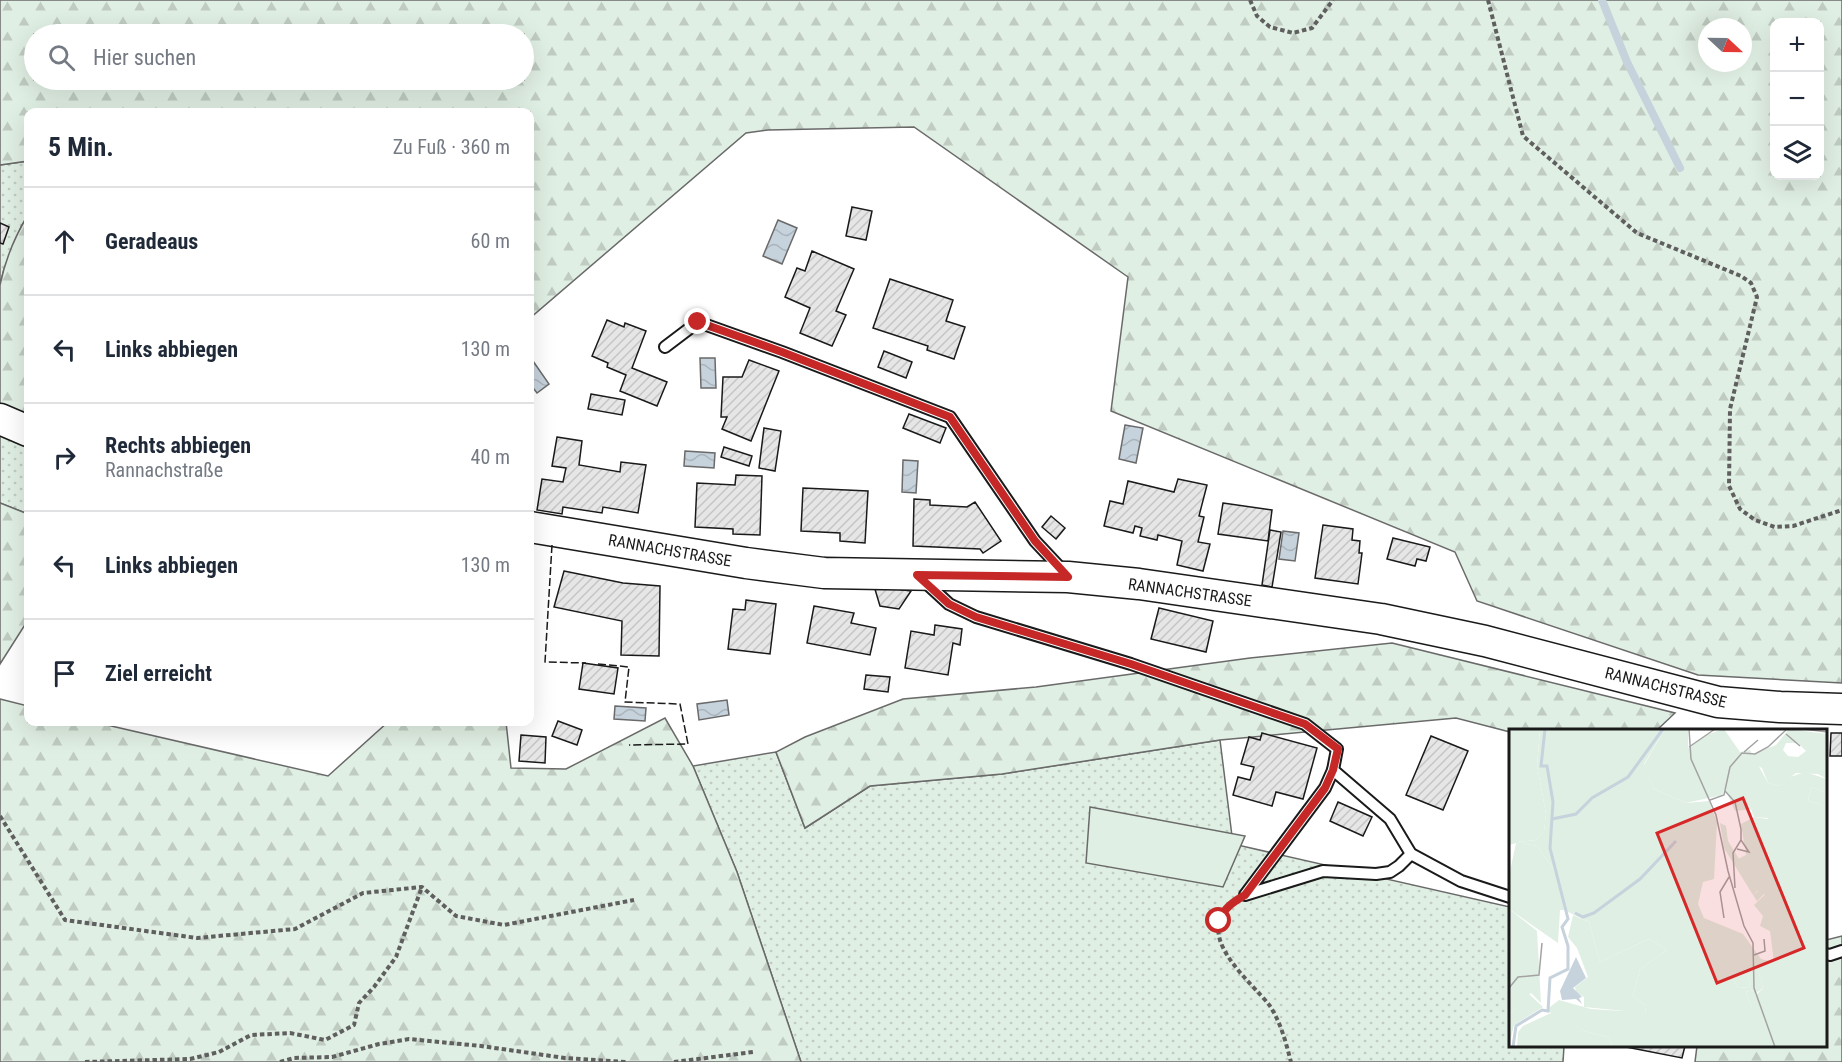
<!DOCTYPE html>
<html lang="de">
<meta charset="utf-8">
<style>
:root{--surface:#fff;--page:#f2f2f3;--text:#1f2937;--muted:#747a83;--line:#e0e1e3}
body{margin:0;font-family:"Roboto Condensed",sans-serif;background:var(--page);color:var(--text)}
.controls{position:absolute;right:18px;top:18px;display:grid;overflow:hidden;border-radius:12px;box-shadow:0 6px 24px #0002}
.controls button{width:54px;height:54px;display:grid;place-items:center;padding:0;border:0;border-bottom:2px solid var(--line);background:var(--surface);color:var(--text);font:30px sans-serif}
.compass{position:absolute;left:1698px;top:18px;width:54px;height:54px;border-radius:50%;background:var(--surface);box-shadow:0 6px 24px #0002;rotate:112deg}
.stop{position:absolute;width:18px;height:18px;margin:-14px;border:4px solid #c62828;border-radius:50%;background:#fff}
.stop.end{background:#c62828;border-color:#fff;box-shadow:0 2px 6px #0008}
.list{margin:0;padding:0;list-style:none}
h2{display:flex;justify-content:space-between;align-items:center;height:78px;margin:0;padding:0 24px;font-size:26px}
h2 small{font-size:20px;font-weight:400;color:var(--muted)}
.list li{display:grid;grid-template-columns:39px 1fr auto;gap:18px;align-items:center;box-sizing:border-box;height:108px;padding:0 24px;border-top:2px solid var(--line)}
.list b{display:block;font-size:22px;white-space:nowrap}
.list p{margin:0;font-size:20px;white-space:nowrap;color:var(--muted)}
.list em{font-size:20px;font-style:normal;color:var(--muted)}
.icon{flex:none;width:33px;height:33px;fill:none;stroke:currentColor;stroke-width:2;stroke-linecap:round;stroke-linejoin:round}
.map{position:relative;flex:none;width:1842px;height:1062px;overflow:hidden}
.search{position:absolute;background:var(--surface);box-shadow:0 6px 24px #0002;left:24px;top:24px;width:510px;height:66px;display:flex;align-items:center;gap:15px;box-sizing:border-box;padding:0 21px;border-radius:33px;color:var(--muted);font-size:22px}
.panel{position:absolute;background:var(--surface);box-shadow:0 6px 24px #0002;left:24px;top:108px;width:510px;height:618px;border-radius:12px}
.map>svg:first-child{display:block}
.grass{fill:url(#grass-dots);stroke:#6a6a6a;stroke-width:1.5}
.forest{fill:url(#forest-firs);stroke:#6a6a6a;stroke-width:1.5;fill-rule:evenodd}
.pitch{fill:#e0efe3;stroke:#6a6a6a;stroke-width:1.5}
.water{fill:url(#water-waves);stroke:#6a6a6a;stroke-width:1.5}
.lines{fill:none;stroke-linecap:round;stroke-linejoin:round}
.stream{stroke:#c6d2dc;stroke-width:8}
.building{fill:url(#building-hatch);stroke:#1a1a1a;stroke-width:1.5}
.lane-casing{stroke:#1a1a1a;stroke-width:14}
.secondary-casing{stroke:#1a1a1a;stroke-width:33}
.path{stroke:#5f5f5f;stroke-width:4;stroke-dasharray:4.5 3;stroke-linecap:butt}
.lane{stroke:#fff;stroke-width:10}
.secondary{stroke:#fff;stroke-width:30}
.fence{stroke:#1a1a1a;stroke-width:1.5;stroke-dasharray:8 3;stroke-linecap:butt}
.route{stroke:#c62828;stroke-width:8}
.labels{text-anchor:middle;stroke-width:4.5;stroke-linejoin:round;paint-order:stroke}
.street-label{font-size:16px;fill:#1a1a1a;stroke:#fff}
.inset-river{fill:none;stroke:#c6d2dc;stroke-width:3}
.inset-road{fill:none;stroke:#a3a3a3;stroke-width:1.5}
.view{fill:#d62828;fill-opacity:0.15;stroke:#d62828;stroke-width:3}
.inset-edge{fill:none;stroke:#1a1a1a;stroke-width:3}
</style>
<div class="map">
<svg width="1842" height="1062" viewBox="0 0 1842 1062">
<defs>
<pattern id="grass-dots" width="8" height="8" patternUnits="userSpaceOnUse" patternTransform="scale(1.5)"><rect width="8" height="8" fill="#e0efe3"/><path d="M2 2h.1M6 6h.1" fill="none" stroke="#c0ccc2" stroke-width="1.8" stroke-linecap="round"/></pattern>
<pattern id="forest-firs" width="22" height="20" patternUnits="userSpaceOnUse" patternTransform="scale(1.5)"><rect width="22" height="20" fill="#e0efe3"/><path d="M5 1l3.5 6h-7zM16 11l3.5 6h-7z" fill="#c0ccc2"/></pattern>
<pattern id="water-waves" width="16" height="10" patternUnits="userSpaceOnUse" patternTransform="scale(1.5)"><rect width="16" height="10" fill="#c6d2dc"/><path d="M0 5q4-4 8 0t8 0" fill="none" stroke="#aab4bc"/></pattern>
<pattern id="building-hatch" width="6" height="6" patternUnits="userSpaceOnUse" patternTransform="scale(1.5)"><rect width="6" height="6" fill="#e6e6e6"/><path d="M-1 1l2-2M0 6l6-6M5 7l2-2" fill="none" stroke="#c5c5c5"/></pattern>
</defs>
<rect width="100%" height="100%" fill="#fff"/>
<!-- grass -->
<g class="grass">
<path d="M 28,161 L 28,215 L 21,227 L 4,269 L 0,285 L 0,165 Z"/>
<path d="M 0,419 L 28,431 L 28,514 L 0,503 Z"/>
<path d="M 1220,740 L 1233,844 L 1510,907 L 1510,1046 L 1564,1046 L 1563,1062 L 801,1062 L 737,872 L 693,766 L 776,752 L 805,828 L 870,786 L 1002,774 Z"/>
</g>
<!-- forest -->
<g class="forest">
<path d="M 0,0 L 1842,0 L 1842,683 L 1698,675 L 1477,601 L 1455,552 L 1111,411 L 1128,277 L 914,127 L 768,130 L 746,133 L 530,318 L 530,112 L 28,112 L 28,161 L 0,165 ZM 1774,22 L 1820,22 L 1820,176 L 1774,176 ZM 1707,27 L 1743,27 L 1743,63 L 1707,63 ZM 34,34 L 524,34 L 524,80 L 34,80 Z"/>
<path d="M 28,215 L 28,431 L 0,419 L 0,285 C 5,261 15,236 28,215 Z"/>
<path d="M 0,503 L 28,514 L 28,620 L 0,664 Z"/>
<path d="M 1392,643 L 1675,713 L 1657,730 L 1510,730 L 1510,732 L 1456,718 L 1220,740 L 1002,774 L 870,786 L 805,828 L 776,752 L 805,737 L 903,699 L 1036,687 L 1250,658 Z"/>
<path d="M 0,699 L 28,706 L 28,722 L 94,722 L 328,776 L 388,722 L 506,722 L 511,768 L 566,769 L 665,718 L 693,766 L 737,872 L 801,1062 L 0,1062 Z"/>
<path d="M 1842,936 L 1842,1062 L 1695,1062 L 1697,1046 L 1826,1046 L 1826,940 Z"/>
</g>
<!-- pitch -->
<path class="pitch" d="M 1090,807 L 1245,836 L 1223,887 L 1086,863 Z"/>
<!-- water -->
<g class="water">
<path d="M 778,220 L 797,228 L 782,264 L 763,256 Z"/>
<path d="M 700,358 L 715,358 L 716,388 L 701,388 Z"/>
<path d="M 533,361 L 549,384 L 537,393 L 530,384 L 530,363 Z"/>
<path d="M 1125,425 L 1143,428 L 1136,463 L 1119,459 Z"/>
<path d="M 685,451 L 715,453 L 714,468 L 684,466 Z"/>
<path d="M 903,460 L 918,461 L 916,493 L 902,492 Z"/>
<path d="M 1283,531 L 1299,533 L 1295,561 L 1279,559 Z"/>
<path d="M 727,700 L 729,715 L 699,720 L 697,704 Z"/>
<path d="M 615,706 L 646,708 L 645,721 L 614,719 Z"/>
</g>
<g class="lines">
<!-- stream -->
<path class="stream" d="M 1602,0 L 1627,62 L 1680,168"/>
</g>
<!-- building -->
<g class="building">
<path d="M 852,207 L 872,211 L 866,240 L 846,236 Z"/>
<path d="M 0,223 L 9,227 L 3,244 L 0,243 Z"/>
<path d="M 812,251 L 854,269 L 836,311 L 846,315 L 832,346 L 800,333 L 810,308 L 785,297 L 797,268 L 805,271 Z"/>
<path d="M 890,279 L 953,300 L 946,321 L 965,327 L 954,359 L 927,350 L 928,346 L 873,328 Z"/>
<path d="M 607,320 L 624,327 L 625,323 L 646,331 L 632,368 L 667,382 L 657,406 L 620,391 L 626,375 L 607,367 L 608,363 L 592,356 Z"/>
<path d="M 884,351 L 912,362 L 906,378 L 878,367 Z"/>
<path d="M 749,360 L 779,371 L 751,441 L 722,429 L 727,417 L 721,417 L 723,377 L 742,377 Z"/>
<path d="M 591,394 L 625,400 L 622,415 L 588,409 Z"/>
<path d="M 909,414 L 946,428 L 940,443 L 903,428 Z"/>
<path d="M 764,428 L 781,431 L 775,471 L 759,468 Z"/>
<path d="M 557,437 L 582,441 L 579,465 L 620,472 L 621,462 L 646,465 L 638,513 L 603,507 L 602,513 L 563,507 L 562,514 L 537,510 L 542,479 L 563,482 L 566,468 L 552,466 Z"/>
<path d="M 724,447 L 752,456 L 749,466 L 721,457 Z"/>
<path d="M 736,475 L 762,476 L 760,535 L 733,534 L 733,529 L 695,527 L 697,483 L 735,485 Z"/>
<path d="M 1178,479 L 1207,485 L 1199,516 L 1204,517 L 1198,542 L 1210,544 L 1203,571 L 1177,565 L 1182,541 L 1158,535 L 1157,540 L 1140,536 L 1142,528 L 1135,526 L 1133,533 L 1104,526 L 1110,501 L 1123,504 L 1128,481 L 1174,492 Z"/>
<path d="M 803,488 L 868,491 L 865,543 L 840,541 L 840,533 L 801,531 Z"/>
<path d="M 914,499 L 930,500 L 930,505 L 967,507 L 975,502 L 1001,541 L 983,553 L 980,549 L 913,546 Z"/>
<path d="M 1223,503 L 1272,510 L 1268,541 L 1218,534 Z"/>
<path d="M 1051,516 L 1065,528 L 1056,539 L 1042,527 Z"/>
<path d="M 1323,525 L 1353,529 L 1352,540 L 1360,541 L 1359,553 L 1362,553 L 1358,584 L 1315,578 Z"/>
<path d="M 1270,530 L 1281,532 L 1272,587 L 1262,585 Z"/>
<path d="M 1393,538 L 1430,547 L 1426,561 L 1417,559 L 1415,566 L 1387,559 Z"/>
<path d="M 564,571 L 623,583 L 660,586 L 659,656 L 621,655 L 622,621 L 554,607 Z"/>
<path d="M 874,586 L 911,591 L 899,609 L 880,606 Z"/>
<path d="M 746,600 L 776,604 L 770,654 L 728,649 L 733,609 L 745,610 Z"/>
<path d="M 814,606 L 854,613 L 851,623 L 876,628 L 870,655 L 807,643 Z"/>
<path d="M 1159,608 L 1213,621 L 1206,652 L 1151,639 Z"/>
<path d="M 935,625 L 962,629 L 960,645 L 953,643 L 948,675 L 905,668 L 911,631 L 934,635 Z"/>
<path d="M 583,663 L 618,668 L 614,694 L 579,689 Z"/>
<path d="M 866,675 L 890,677 L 888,692 L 864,689 Z"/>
<path d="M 558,721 L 582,730 L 577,745 L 552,736 Z"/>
<path d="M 1262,733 L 1317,748 L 1303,799 L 1276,792 L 1272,806 L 1233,795 L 1238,777 L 1250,780 L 1254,767 L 1241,764 L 1249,737 L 1260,740 Z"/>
<path d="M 1831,733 L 1842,733 L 1842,756 L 1830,756 Z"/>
<path d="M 521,735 L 546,737 L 545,763 L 519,761 Z"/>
<path d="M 1431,736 L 1468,751 L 1443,810 L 1406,795 Z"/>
<path d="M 1338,802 L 1372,817 L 1363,836 L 1330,821 Z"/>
<path d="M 1621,1046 L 1685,1046 L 1682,1058 Z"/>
</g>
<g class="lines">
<defs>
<g id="lane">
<path d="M 665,347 L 698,322 L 782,352 L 950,417 L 1035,541 L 1064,572"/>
<path d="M 924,581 L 949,604 L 976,617 L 1131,664 L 1305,724 L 1337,749 L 1333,770 L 1390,819 L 1411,854 L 1461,881 L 1510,897"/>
<path d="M 1333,770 L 1325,788 L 1245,895 L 1323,871 L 1376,874 L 1390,872 L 1399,866 L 1411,854"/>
<path d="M 1826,954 L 1830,955 L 1842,951"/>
</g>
<g id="secondary">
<path d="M 0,419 L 28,431"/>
<path d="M 530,527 L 746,563 L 824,573 L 1068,577 L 1139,584 L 1381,619 L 1485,641 L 1718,702 L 1780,707 L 1842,709"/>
</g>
</defs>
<!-- lane casing -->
<use href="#lane" class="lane-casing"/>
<!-- secondary casing -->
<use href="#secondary" class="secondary-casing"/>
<!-- path -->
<g class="path">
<path d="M 1250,0 L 1257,16 L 1270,27 L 1293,33 L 1312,28 L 1333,0"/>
<path d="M 1488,0 L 1523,136 L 1637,233 L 1741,276 L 1751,283 L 1757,297 L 1730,409 L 1729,486 L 1740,509 L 1755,520 L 1775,527 L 1793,526 L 1842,510"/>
<path d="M 0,816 L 65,920 L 197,938 L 295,929 L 363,893 L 422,887 L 456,916 L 504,925 L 634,900"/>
<path d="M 1231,904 C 1193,937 1250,980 1270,1006 C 1281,1023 1286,1043 1291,1062"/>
<path d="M 85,1062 L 190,1059 L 219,1052 L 251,1035 L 290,1033 L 325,1040 L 354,1025 L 359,1003 L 374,987 L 396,957 L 422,887"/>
<path d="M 280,1062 L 294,1058 L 332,1057 L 379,1044 L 409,1039 L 481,1046 L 565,1058 L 626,1062"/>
<path d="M 674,1062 L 753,1052"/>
</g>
<!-- lane -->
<use href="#lane" class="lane"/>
<!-- secondary -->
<use href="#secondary" class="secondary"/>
<!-- fence -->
<g class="fence">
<path d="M 552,545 L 545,662 L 586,663"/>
<path d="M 598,664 L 629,667 L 625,702 L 680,704 L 688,744 L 629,745"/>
</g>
</g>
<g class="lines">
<!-- route -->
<path class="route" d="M 698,322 L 782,352 L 950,417 L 1035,541 L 1068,577 L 917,575 L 949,604 L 976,617 L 1131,664 L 1305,724 L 1338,749 L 1333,770 L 1325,788 L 1245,895 C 1233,902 1224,908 1219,921"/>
</g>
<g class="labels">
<!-- street labels -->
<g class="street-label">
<text transform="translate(670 550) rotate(10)" y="6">RANNACHSTRASSE</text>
<text transform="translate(1190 592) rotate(8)" y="6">RANNACHSTRASSE</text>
<text transform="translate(1666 687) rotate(14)" y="6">RANNACHSTRASSE</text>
</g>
</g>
<!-- overview -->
<g transform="translate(1509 729)">
<rect width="318" height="318" fill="#fff"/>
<path d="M 0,0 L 31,0 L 28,36 L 37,85 L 35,102 L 27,111 L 8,113 L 28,117 L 46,142 L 55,181 L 51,181 L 49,214 L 0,180 L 0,147 L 7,114 L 0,116 ZM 156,0 L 179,0 L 179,19 L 197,6 L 215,0 L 231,23 L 213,66 L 177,74 L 145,60 L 135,36 ZM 280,0 L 318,5 L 318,50 L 309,45 L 287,44 L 270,57 L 259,54 L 253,39 L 247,36 L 242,26 L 267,16 ZM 277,14 L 289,14 L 297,22 L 289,28 L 279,27 L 274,21 ZM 302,58 L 318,64 L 318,199 L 303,201 L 291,199 L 281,183 L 255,165 L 248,172 L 244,166 L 249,162 L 229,130 L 237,126 L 232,95 L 245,88 L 313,98 L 311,75 L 299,72 ZM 64,186 L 80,193 L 91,233 L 140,210 L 158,221 L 131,240 L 124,267 L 137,277 L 136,284 L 75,278 L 75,268 L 67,264 L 66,258 L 79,248 L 68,219 L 59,208 ZM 245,226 L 254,259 L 246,265 L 256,290 L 248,292 L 237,263 L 245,261 ZM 239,243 L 241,259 L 229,258 L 220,245 ZM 20,265 L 34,278 L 5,296 L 0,318 L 0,286 ZM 44,283 L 75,302 L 98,308 L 104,318 L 8,318 L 9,303 L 14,297 Z" fill="#e0efe3" fill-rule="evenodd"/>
<path d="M 31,0 L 156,0 L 135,35 L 145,60 L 177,74 L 200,72 L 208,93 L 205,150 L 194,153 L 189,175 L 195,189 L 234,205 L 252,230 L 265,233 L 261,202 L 251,197 L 254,187 L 245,176 L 269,153 L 281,183 L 291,182 L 291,199 L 318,199 L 318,318 L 104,318 L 98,308 L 75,302 L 37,281 L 50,271 L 82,280 L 114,282 L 123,277 L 136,284 L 137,277 L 124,267 L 131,240 L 158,221 L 140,210 L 91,233 L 80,193 L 55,181 L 46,142 L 28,117 L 7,113 L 27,111 L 35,102 L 37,85 L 28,36 ZM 245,227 L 254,259 L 246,267 L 256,290 L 248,291 L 237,263 L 245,261 ZM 239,244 L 241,259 L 229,258 L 220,245 ZM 241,21 L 259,54 L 270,57 L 278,49 L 296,43 L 318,50 L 318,64 L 302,58 L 299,72 L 311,75 L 315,89 L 313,98 L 303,107 L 279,114 L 269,110 L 260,100 L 259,89 L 245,88 L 242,80 L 226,82 L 214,55 L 213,40 L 231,23 ZM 211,94 L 217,97 L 219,112 L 249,161 L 244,166 L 215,119 ZM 0,180 L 28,202 L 32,274 L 22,264 L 0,286 Z" fill="#e0efe3" fill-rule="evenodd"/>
<path d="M 67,228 L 77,249 L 64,259 L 73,268 L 70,269 L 73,275 L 67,270 L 53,271 L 51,262 Z" fill="#c6d2dc"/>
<path class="inset-river" d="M 43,90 L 67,85 L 83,69 L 119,48 L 154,0M 66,184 L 74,188 L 85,184 L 131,150 L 167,112M 4,318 L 7,297 L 33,281 L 39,282 L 41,249 L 59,240 L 59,217 L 53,198 L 59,190 L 41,119 L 44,73 L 38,37 L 32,37 L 36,0"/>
<path class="inset-road" d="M 180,0 L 182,30 L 207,86 L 219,142 L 235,197 L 244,214 L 245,259 L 266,318M 295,0 L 318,3M 277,5 L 291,17M 180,18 L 206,0M 235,23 L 249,11M 216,62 L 226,73 L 232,100 L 232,111 L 224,124 L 226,159M 201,71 L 215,66 L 221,38 L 233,24 L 246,25 L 259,18 L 278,0M 228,120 L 240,123 L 232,111M 215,189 L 211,163 L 220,148M 245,226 L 256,222 L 255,210M 0,259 L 9,248 L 30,246 L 33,214"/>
<path class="view" d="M 234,69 L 295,219 L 208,254 L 148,104 Z"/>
<rect width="318" height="318" class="inset-edge"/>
</g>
</svg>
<div class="controls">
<button>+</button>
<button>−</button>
<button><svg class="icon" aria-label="layers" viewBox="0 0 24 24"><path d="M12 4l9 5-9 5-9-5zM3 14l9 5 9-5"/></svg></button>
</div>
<svg class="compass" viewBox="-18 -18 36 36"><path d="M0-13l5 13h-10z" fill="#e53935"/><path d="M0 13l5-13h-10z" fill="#747a83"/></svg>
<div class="stop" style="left:1219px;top:921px"></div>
<div class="stop end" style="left:698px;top:322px"></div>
<div class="search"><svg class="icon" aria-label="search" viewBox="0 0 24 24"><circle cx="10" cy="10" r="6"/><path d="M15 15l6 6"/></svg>Hier suchen</div>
<section class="panel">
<h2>5 Min.<small>Zu Fuß · 360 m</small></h2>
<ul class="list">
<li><svg class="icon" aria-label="ahead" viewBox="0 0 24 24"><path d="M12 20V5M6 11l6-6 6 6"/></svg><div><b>Geradeaus</b></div><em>60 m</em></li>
<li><svg class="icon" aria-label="left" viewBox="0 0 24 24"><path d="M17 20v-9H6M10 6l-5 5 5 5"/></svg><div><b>Links abbiegen</b></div><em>130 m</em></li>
<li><svg class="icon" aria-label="right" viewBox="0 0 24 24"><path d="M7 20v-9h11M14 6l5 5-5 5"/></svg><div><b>Rechts abbiegen</b><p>Rannachstraße</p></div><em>40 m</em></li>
<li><svg class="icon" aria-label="left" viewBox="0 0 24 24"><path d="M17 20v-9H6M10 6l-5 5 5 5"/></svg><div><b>Links abbiegen</b></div><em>130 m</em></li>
<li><svg class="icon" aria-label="arrive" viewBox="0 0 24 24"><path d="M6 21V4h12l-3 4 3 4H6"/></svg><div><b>Ziel erreicht</b></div></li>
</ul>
</section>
</div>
